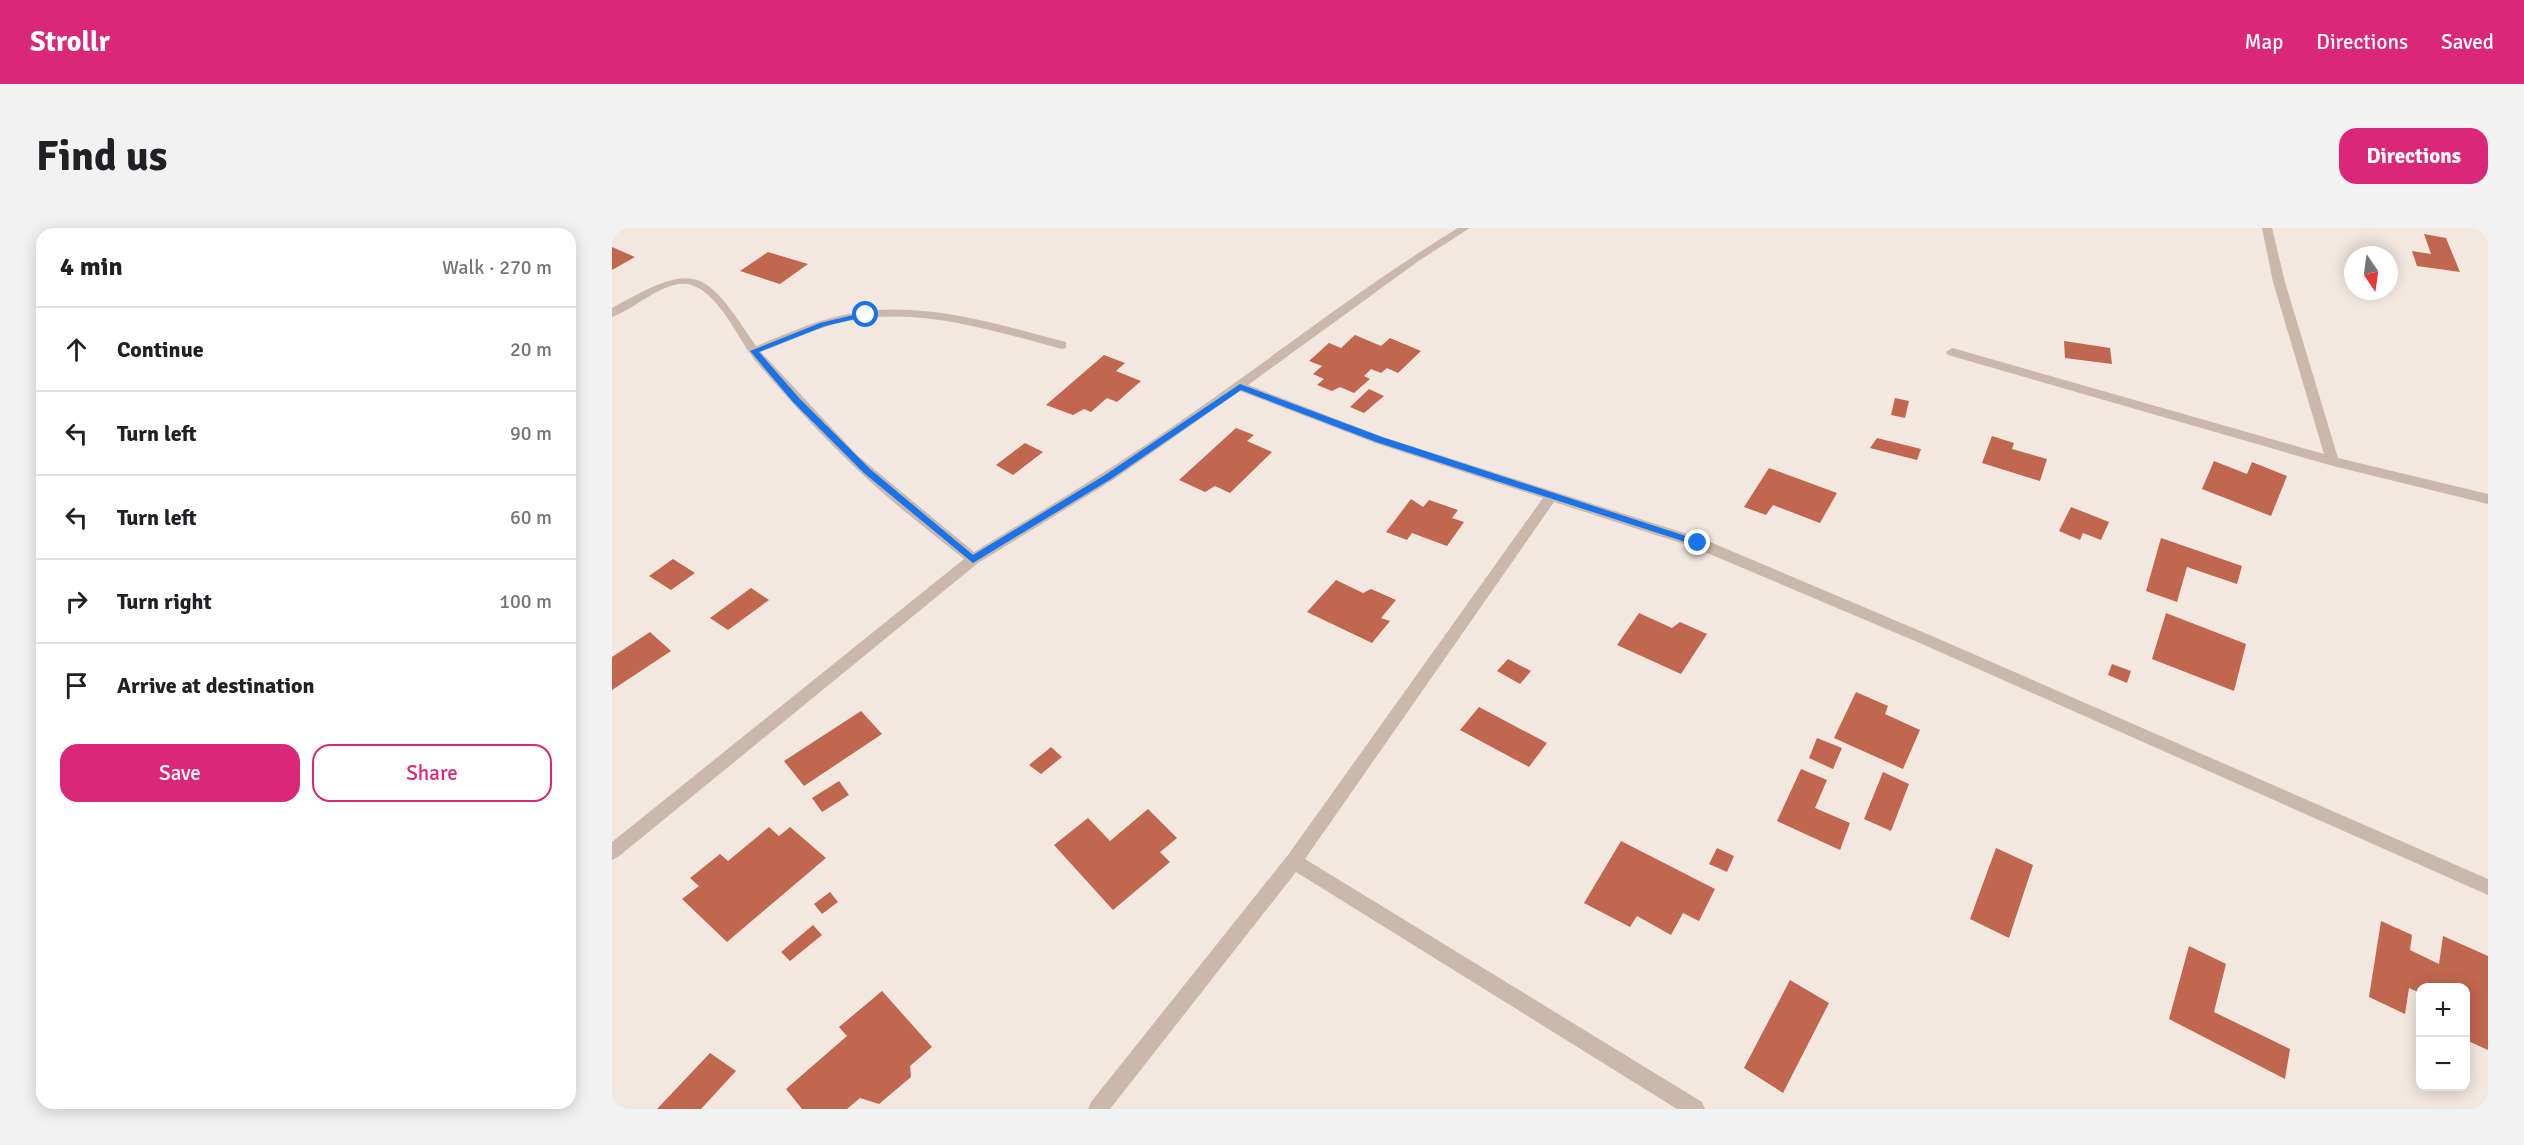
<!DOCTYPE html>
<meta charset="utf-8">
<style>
:root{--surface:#fff;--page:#f2f2f2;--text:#202124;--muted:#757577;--line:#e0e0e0;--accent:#db2777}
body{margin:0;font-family:Signika,sans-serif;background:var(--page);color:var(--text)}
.controls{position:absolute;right:18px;bottom:18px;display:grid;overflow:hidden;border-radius:12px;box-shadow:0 3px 15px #0003}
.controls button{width:54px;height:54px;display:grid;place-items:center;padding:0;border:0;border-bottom:2px solid var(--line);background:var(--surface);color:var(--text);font:30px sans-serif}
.compass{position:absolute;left:1732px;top:18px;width:54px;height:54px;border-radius:50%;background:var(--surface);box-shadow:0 3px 15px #0003;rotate:167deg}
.stop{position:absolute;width:18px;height:18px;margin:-14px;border:4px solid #1a73e8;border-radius:50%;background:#fff}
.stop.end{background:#1a73e8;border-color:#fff;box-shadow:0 2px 6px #0008}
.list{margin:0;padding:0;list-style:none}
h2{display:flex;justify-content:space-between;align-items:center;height:78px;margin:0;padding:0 24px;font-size:26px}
h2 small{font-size:20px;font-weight:400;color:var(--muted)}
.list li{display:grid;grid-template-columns:39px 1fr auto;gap:18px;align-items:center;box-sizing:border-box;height:84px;padding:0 24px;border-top:2px solid var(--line)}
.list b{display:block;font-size:22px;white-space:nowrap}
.list em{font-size:20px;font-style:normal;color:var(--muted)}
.actions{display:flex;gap:12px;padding:18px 24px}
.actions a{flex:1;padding:14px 0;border:2px solid var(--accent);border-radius:18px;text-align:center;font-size:21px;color:var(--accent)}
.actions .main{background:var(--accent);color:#fff}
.icon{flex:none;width:33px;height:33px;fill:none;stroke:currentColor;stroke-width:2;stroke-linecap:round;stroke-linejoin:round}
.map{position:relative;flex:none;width:1876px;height:881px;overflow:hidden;border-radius:18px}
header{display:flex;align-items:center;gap:36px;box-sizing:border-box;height:84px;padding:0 30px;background:var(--accent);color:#fff}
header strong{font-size:28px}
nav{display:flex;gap:33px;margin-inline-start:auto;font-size:21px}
.intro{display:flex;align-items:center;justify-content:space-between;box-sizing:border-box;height:144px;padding:0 36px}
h1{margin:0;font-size:42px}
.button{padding:15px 27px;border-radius:18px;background:var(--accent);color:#fff;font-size:21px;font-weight:700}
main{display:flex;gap:36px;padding:0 36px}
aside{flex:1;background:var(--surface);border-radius:18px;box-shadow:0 3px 15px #0003}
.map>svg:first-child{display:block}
.building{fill:#c1664f}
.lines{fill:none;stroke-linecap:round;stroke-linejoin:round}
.minor{fill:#cab8ac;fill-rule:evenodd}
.route{fill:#1a73e8}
</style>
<header>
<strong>Strollr</strong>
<nav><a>Map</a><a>Directions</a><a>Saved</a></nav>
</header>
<div class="intro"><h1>Find us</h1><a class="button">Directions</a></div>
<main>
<aside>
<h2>4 min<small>Walk · 270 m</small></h2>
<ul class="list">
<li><svg class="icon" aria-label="ahead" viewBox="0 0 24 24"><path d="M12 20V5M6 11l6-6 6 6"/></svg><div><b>Continue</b></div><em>20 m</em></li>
<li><svg class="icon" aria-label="left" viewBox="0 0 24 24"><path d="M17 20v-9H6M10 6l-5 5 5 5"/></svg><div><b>Turn left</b></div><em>90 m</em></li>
<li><svg class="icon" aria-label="left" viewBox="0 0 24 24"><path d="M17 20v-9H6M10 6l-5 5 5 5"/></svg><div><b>Turn left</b></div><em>60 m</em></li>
<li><svg class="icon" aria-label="right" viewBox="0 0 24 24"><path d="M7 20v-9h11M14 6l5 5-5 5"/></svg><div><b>Turn right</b></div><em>100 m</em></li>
<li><svg class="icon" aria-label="arrive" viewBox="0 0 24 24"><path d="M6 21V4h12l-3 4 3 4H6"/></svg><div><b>Arrive at destination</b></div></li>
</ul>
<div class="actions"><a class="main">Save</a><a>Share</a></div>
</aside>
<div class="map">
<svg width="1876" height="881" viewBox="0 0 1876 881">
<rect width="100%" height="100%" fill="#f2e8e0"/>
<!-- building -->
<g class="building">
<path d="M 1812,6 L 1834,10 L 1848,44 L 1805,38 L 1800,23 L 1819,26 Z"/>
<path d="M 0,19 L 23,29 L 0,42 Z"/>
<path d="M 156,24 L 196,36 L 168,56 L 128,43 Z"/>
<path d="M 743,107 L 769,118 L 778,110 L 809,123 L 786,145 L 775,140 L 769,145 L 759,141 L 752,148 L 758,151 L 742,165 L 728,159 L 720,163 L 705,157 L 712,151 L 701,146 L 710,138 L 697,133 L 717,115 L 729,120 Z"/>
<path d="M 1452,113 L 1498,120 L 1500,136 L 1453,130 Z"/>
<path d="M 492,127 L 513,135 L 504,143 L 529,153 L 505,174 L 495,170 L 479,184 L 472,181 L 461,187 L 434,177 Z"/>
<path d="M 757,161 L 772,168 L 752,185 L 738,179 Z"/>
<path d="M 1283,170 L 1297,173 L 1293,190 L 1279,187 Z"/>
<path d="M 624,200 L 642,207 L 635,213 L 660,224 L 618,265 L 603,258 L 593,264 L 567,252 Z"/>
<path d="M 1380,208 L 1402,215 L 1400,221 L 1435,231 L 1428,253 L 1370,235 Z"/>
<path d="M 1265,210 L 1309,221 L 1305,232 L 1258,220 Z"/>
<path d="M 413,215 L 431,224 L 401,247 L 384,237 Z"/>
<path d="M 1602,233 L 1635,246 L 1640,234 L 1675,248 L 1659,288 L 1590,261 Z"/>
<path d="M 1157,240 L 1225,265 L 1208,295 L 1161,277 L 1154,287 L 1132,279 Z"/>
<path d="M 799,271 L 811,279 L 817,272 L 846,282 L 840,290 L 852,294 L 835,318 L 800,305 L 795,312 L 774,304 Z"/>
<path d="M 1459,279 L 1497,294 L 1489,312 L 1471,305 L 1468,312 L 1447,303 Z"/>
<path d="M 1549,310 L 1630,338 L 1625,356 L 1575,339 L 1565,374 L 1534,363 Z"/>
<path d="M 61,331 L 83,345 L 59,362 L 37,348 Z"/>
<path d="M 724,352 L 751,365 L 759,361 L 784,372 L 769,390 L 778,393 L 760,415 L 695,384 Z"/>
<path d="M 139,360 L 157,372 L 116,402 L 98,390 Z"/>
<path d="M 1027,385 L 1060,400 L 1068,394 L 1095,406 L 1069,446 L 1005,417 Z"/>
<path d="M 1554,385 L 1634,416 L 1622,463 L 1540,431 Z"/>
<path d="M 38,404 L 59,423 L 0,462 L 0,429 Z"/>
<path d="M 896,431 L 919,443 L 908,456 L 885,443 Z"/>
<path d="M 1500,436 L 1519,443 L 1515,455 L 1496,447 Z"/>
<path d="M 1244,464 L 1276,478 L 1273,486 L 1308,502 L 1291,541 L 1222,510 Z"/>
<path d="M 867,479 L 935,515 L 917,539 L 848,502 Z"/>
<path d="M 249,483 L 270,506 L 192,558 L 172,533 Z"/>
<path d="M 1205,510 L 1230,520 L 1221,541 L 1197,530 Z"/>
<path d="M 439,519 L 450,529 L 429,546 L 417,537 Z"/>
<path d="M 1189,541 L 1215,552 L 1203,580 L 1238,595 L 1228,622 L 1165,593 Z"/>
<path d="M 1271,544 L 1297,556 L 1279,603 L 1252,591 Z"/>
<path d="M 227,553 L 237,567 L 210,584 L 200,570 Z"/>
<path d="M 536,581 L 565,610 L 548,624 L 558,634 L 501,682 L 442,617 L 476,590 L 498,613 Z"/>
<path d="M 157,599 L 167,608 L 178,599 L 214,630 L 115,714 L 70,671 L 87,658 L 78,650 L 108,626 L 116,633 Z"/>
<path d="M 1009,613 L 1103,661 L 1087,693 L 1071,685 L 1059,707 L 1025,688 L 1018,699 L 972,675 Z"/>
<path d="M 1105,620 L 1122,628 L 1115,644 L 1097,636 Z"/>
<path d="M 1384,620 L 1421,637 L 1397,710 L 1358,691 Z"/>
<path d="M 218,664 L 226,674 L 210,686 L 202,676 Z"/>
<path d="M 1769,693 L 1800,707 L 1798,722 L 1827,736 L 1831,708 L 1876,728 L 1876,822 L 1854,812 L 1854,760 L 1808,760 L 1808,765 L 1797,760 L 1793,786 L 1757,769 Z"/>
<path d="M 201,697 L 210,707 L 178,733 L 169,724 Z"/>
<path d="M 1577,718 L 1614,736 L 1602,784 L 1678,821 L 1673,851 L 1557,791 Z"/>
<path d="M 1178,752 L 1217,775 L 1171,865 L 1132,840 Z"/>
<path d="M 270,763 L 320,819 L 298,838 L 299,849 L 267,876 L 248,870 L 235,881 L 190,881 L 174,861 L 235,808 L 227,799 Z"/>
<path d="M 98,825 L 124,843 L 89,881 L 45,881 Z"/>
</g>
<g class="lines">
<!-- minor -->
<g class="minor">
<path d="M 846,0 L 858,0 L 808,32 L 636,157 L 771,209 L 1091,311 L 1320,408 L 1876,651 L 1876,667 L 1310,416 L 1081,319 L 942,274 L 693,631 L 1090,874 L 1093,881 L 1065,881 L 684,644 L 498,881 L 476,881 L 479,874 L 676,627 L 931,270 L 763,215 L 628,163 L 501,252 L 366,335 L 6,629 L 0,632 L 0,614 L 352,331 C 317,303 282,276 250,246 C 213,212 179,174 146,136 C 127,114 108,65 79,57 C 55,49 22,82 0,89 L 0,80 C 85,32 92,40 144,118 C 174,106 204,92 236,86 C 309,71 384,96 454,114 L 454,120 L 450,121 C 381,103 308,78 236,93 C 206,99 178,113 149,124 L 245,227 L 362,324 C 433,281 505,238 573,190 C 664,127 751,58 846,0 Z"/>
<path d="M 1650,0 L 1660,0 L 1673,54 L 1726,230 L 1876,266 L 1876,276 L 1721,238 L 1336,127 L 1334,124 L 1340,120 L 1344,121 L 1712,226 L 1661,54 Z"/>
</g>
</g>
<!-- route -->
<path class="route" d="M 254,84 L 257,87 L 256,88 L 213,98 L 147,124 L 187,170 L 258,241 L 361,327 L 493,247 L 628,156 L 770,209 L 1089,313 L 1090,315 L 1086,318 L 1083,317 L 764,214 L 629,162 L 499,251 L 361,335 L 252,245 L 181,174 L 138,123 L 208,95 Z"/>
</svg>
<div class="controls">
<button>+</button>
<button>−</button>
</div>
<svg class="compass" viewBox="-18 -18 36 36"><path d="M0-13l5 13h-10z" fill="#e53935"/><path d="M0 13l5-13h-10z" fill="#757577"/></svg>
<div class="stop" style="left:254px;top:87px"></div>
<div class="stop end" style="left:1086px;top:315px"></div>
</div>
</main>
